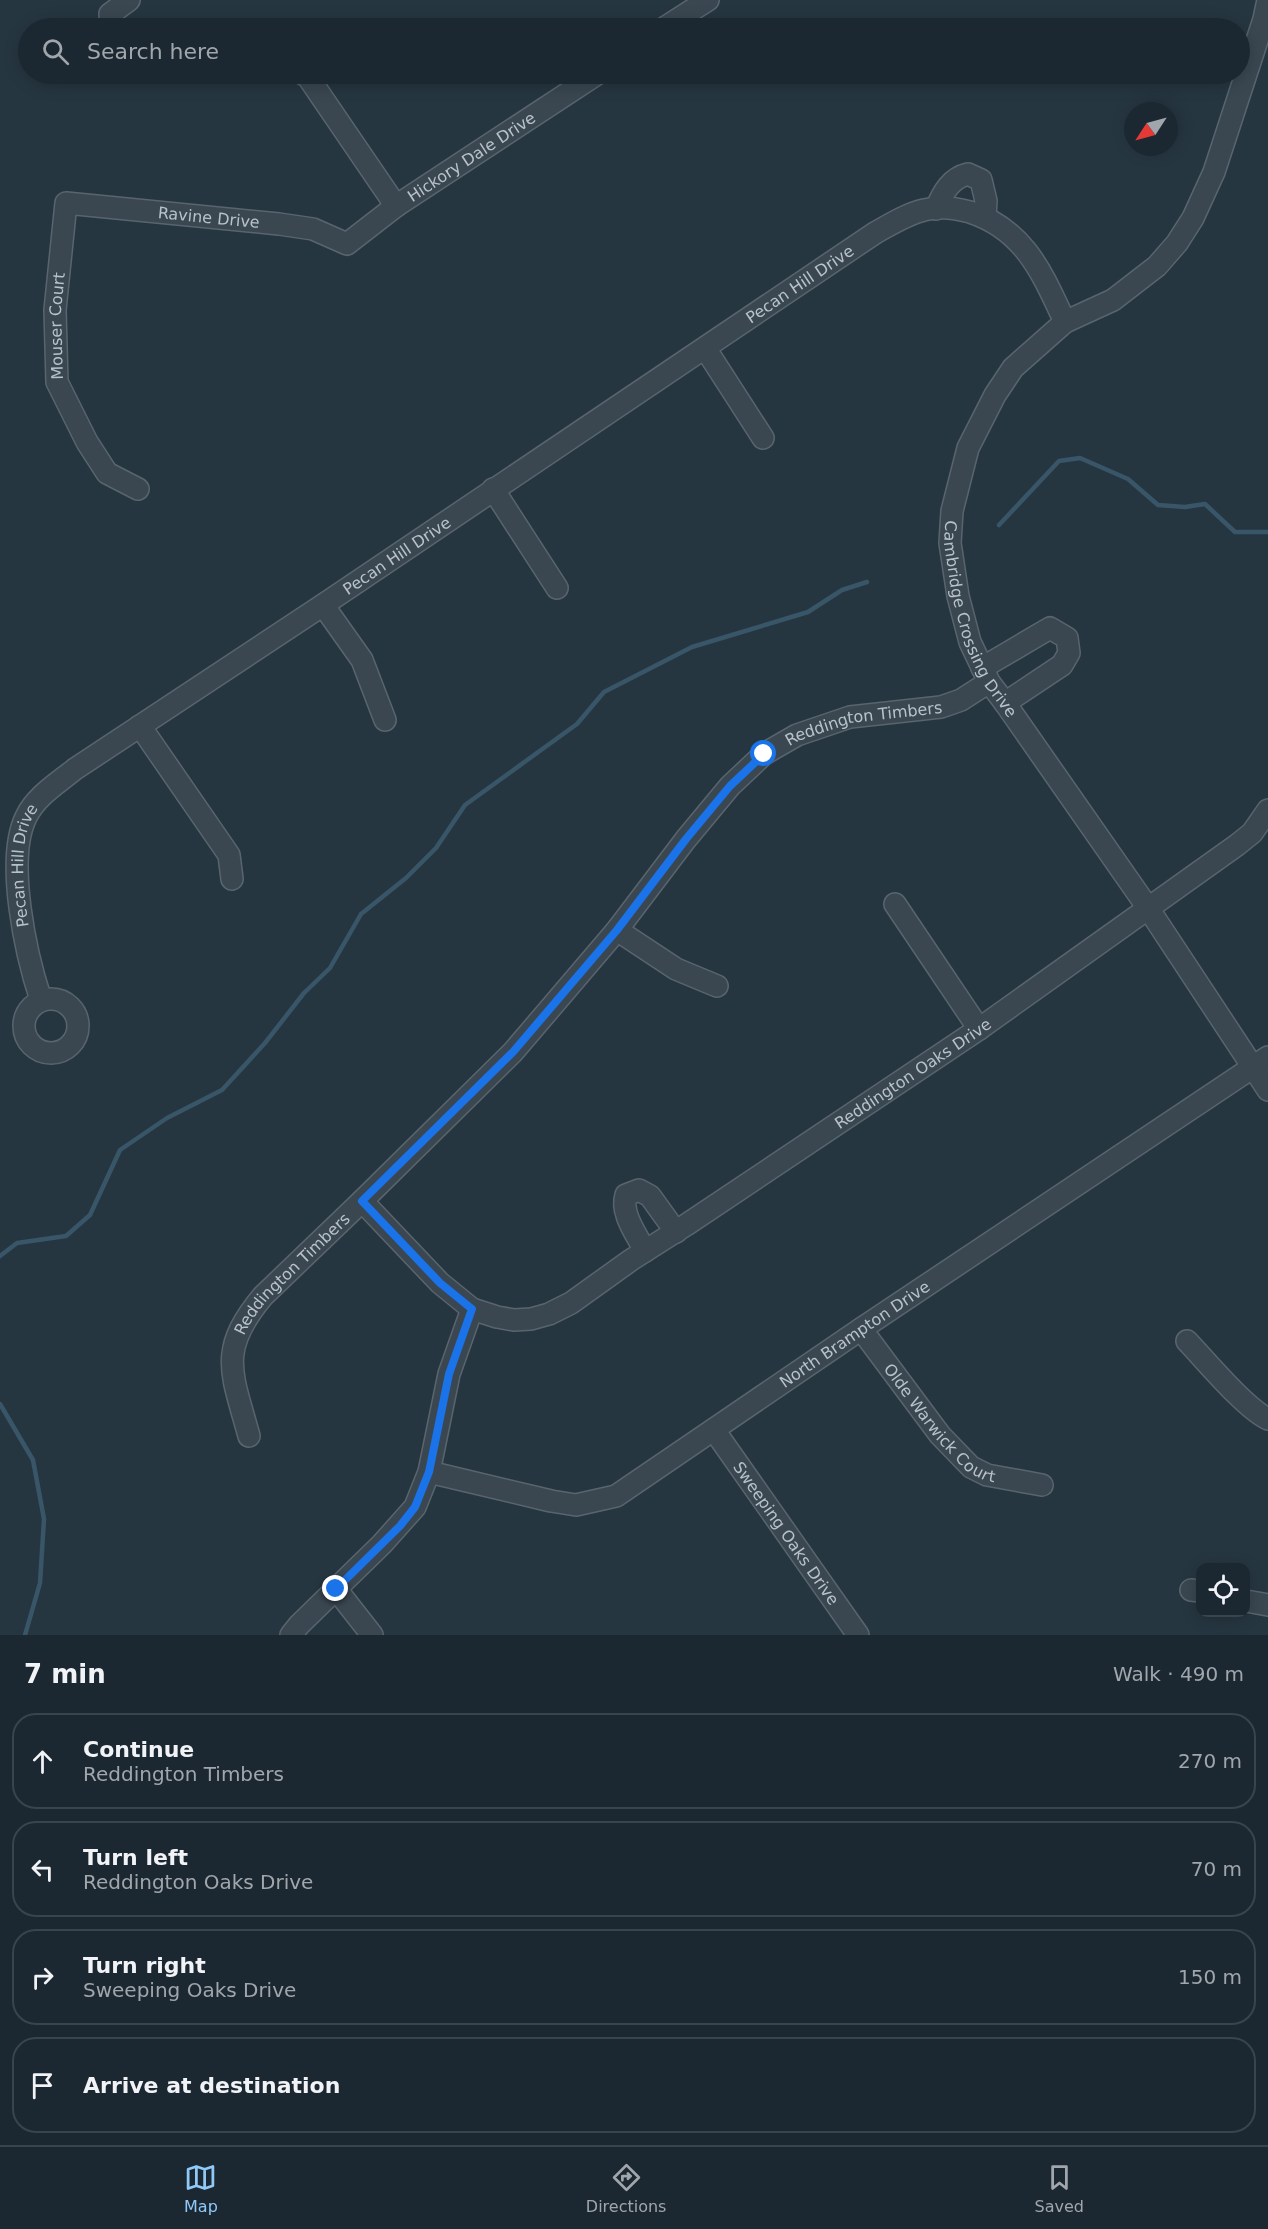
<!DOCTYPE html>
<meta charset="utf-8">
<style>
:root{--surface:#1c2831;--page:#29343d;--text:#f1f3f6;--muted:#a0a6ab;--line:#3a444d;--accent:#8ec9f9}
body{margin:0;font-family:"DejaVu Sans",sans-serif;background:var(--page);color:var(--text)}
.controls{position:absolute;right:18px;bottom:18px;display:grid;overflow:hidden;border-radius:12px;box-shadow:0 3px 15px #0003}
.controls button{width:54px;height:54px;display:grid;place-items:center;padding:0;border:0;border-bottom:2px solid var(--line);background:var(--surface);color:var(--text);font:30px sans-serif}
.compass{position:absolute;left:1124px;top:102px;width:54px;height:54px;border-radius:50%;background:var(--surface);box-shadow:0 3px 15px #0003;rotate:234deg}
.stop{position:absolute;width:18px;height:18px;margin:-14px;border:4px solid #1a73e8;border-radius:50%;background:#fff}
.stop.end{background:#1a73e8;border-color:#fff;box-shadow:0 2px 6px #0008}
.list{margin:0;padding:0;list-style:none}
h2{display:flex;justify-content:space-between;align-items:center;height:78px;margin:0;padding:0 24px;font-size:26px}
h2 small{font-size:20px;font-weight:400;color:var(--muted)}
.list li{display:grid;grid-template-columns:39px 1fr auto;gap:18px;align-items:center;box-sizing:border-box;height:96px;margin:0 12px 12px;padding:0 12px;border:2px solid var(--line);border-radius:24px}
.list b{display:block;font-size:22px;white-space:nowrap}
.list p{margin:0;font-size:20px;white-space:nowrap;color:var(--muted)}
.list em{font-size:20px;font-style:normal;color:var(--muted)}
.icon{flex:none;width:33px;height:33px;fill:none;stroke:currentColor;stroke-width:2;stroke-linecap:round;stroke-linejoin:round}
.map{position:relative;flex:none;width:1268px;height:1635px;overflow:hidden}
.search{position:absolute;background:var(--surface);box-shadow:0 3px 15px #0003;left:18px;right:18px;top:18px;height:66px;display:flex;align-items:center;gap:15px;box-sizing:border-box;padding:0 21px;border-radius:33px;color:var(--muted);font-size:22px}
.sheet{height:510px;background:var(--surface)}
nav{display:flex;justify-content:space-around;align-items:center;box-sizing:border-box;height:84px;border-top:2px solid var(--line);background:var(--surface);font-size:16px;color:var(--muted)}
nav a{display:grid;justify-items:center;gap:3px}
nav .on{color:var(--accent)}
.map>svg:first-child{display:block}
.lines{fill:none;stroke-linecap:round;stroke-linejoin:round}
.stream{stroke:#395568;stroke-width:4.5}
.minor-casing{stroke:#58656e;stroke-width:24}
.minor{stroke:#3a4751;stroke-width:21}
.route{stroke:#1a73e8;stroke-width:8}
.labels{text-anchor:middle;stroke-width:4.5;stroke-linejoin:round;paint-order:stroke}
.street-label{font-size:16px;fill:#b7c2cb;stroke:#1f2c36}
</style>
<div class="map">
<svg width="1268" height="1635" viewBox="0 0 1268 1635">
<rect width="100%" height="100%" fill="#263641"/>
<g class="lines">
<!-- stream -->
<g class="stream">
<path d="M 999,525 L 1059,461 L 1080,458 L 1128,479 L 1158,505 L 1185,507 L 1205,504 L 1235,532 L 1268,532"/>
<path d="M 0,1256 L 17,1243 L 66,1236 L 90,1215 L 120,1150 L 167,1118 L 222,1090 L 265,1043 L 304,993 L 330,968 L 361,914 L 406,878 L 436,848 L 465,805 L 577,724 L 604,692 L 692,647 L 808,612 L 842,590 L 867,582"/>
<path d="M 0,1404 L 33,1460 L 44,1519 L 40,1583 L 25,1635"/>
</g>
<defs>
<g id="minor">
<path id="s1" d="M 1268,0 L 1264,19 L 1214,172 L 1193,218 L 1177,243 L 1157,266 L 1113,300 L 1065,322 L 1013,368 L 995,395 L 968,448 L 952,511 L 950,543 L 958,596 L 970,642 L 989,682 L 1005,703 L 1148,908 L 1268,1090"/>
<path d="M 111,28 L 110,14 L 129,0"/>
<path d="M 664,28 L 708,0"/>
<path d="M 303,74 L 308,77 L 396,206"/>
<path d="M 936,209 C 943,192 951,178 968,174 L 981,180 L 986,201 L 985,217"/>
<path d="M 705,348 L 763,438"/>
<path id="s2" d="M 138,489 L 107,473 L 87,442 L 57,382 L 55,310 L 66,203 L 279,224 L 313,229 L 347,244 L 396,206 L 597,74"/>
<path d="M 493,489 L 557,588"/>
<path d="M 323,605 L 362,660 L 385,720"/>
<path d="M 982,668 L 1050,628 L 1067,638 L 1069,653 L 1062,665 L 1005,703"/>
<path d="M 140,726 L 229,855 L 232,879"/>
<path d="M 895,904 L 979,1029"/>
<path d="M 617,930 L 676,969 L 717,986"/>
<circle cx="51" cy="1026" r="27"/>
<path id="s3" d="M 41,1000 C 26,955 5,860 26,817 C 36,796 58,783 75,769 L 323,605 L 875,233 C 891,224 907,214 924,210 C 938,206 956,208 970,212 C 1025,230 1042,273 1065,322"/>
<path id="s4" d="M 362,1201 L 440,1283 L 472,1309 L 497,1317 L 514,1320 L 531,1319 L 549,1314 L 571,1303 L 631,1260 L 686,1225 L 979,1029 L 1237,845 L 1252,833 L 1268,810"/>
<path d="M 645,1251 C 637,1235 620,1213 626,1195 L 639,1190 L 650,1196 L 676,1232"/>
<path id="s5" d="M 861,1329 L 940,1435 L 971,1467 L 987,1475 L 1042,1485"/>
<path d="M 1187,1341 C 1206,1361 1245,1408 1268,1419"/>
<path id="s6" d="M 714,1430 L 858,1635"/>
<path id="s7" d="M 249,1436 C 232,1373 217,1351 263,1296 L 362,1201 L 513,1052 L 617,930 L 686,839 L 730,786 L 764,754 L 797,735 L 850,717 L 941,707 L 961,700 L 989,682"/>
<path id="s8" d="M 429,1472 L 551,1501 L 576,1505 L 616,1496 L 861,1329 L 1268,1057"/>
<path d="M 336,1589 L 372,1635"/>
<path d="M 1191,1590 L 1200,1591"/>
<path d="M 1246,1601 L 1268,1605"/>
<path d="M 291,1635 L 299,1625 L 382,1544 L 415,1507 L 429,1472 L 449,1374 L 472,1309"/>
</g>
</defs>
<!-- minor casing -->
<use href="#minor" class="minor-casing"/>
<!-- minor -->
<use href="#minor" class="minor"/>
</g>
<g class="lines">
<!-- route -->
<path class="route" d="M 336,1589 L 400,1526 L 415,1507 L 429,1472 L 449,1374 L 472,1309 L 440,1283 L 362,1201 L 513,1052 L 617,930 L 686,839 L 730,786 L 764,754"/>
</g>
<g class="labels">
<!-- street labels -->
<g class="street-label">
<text dy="6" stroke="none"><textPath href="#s2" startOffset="756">Hickory Dale Drive</textPath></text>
<text dy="6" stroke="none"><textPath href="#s2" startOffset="462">Ravine Drive</textPath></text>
<text dy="6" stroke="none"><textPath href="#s3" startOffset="1128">Pecan Hill Drive</textPath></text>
<text dy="6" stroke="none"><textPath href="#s2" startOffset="195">Mouser Court</textPath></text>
<text dy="6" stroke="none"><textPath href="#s3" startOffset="642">Pecan Hill Drive</textPath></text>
<text dy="6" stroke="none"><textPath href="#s1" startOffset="740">Cambridge Crossing Drive</textPath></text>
<text dy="6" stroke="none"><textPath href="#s7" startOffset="996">Reddington Timbers</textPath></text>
<text dy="6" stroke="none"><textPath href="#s3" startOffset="138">Pecan Hill Drive</textPath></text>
<text dy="6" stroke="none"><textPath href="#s4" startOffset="670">Reddington Oaks Drive</textPath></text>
<text dy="6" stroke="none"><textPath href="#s7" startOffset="186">Reddington Timbers</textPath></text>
<text dy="6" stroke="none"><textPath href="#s8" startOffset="480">North Brampton Drive</textPath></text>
<text dy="6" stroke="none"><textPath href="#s5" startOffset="124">Olde Warwick Court</textPath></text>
<text dy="6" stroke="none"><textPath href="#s6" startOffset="126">Sweeping Oaks Drive</textPath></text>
</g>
</g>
</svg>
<div class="controls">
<button><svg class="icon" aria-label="locate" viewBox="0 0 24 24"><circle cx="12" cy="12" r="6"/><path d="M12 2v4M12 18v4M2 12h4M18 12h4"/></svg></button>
</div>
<svg class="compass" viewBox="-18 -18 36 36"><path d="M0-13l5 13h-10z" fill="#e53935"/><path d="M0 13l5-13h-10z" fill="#a0a6ab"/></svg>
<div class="stop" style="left:764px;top:754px"></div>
<div class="stop end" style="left:336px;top:1589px"></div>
<div class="search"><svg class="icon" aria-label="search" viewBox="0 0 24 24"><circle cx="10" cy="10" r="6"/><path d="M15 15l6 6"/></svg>Search here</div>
</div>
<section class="sheet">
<h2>7 min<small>Walk · 490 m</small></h2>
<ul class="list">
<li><svg class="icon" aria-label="ahead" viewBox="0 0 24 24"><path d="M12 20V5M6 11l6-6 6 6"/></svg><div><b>Continue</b><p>Reddington Timbers</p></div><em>270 m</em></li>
<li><svg class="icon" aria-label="left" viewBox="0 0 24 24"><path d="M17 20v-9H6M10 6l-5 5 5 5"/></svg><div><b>Turn left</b><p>Reddington Oaks Drive</p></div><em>70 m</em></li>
<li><svg class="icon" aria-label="right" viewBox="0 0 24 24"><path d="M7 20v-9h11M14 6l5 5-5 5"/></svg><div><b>Turn right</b><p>Sweeping Oaks Drive</p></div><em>150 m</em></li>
<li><svg class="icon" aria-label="arrive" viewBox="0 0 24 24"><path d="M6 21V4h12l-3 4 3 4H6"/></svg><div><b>Arrive at destination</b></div></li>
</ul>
</section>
<nav>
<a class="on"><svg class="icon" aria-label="map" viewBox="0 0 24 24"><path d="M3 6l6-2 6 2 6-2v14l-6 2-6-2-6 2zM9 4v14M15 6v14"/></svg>Map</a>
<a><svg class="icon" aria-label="directions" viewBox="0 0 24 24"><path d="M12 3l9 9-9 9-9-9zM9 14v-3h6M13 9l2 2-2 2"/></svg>Directions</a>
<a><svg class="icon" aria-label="saved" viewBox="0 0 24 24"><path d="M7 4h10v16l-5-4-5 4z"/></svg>Saved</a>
</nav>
